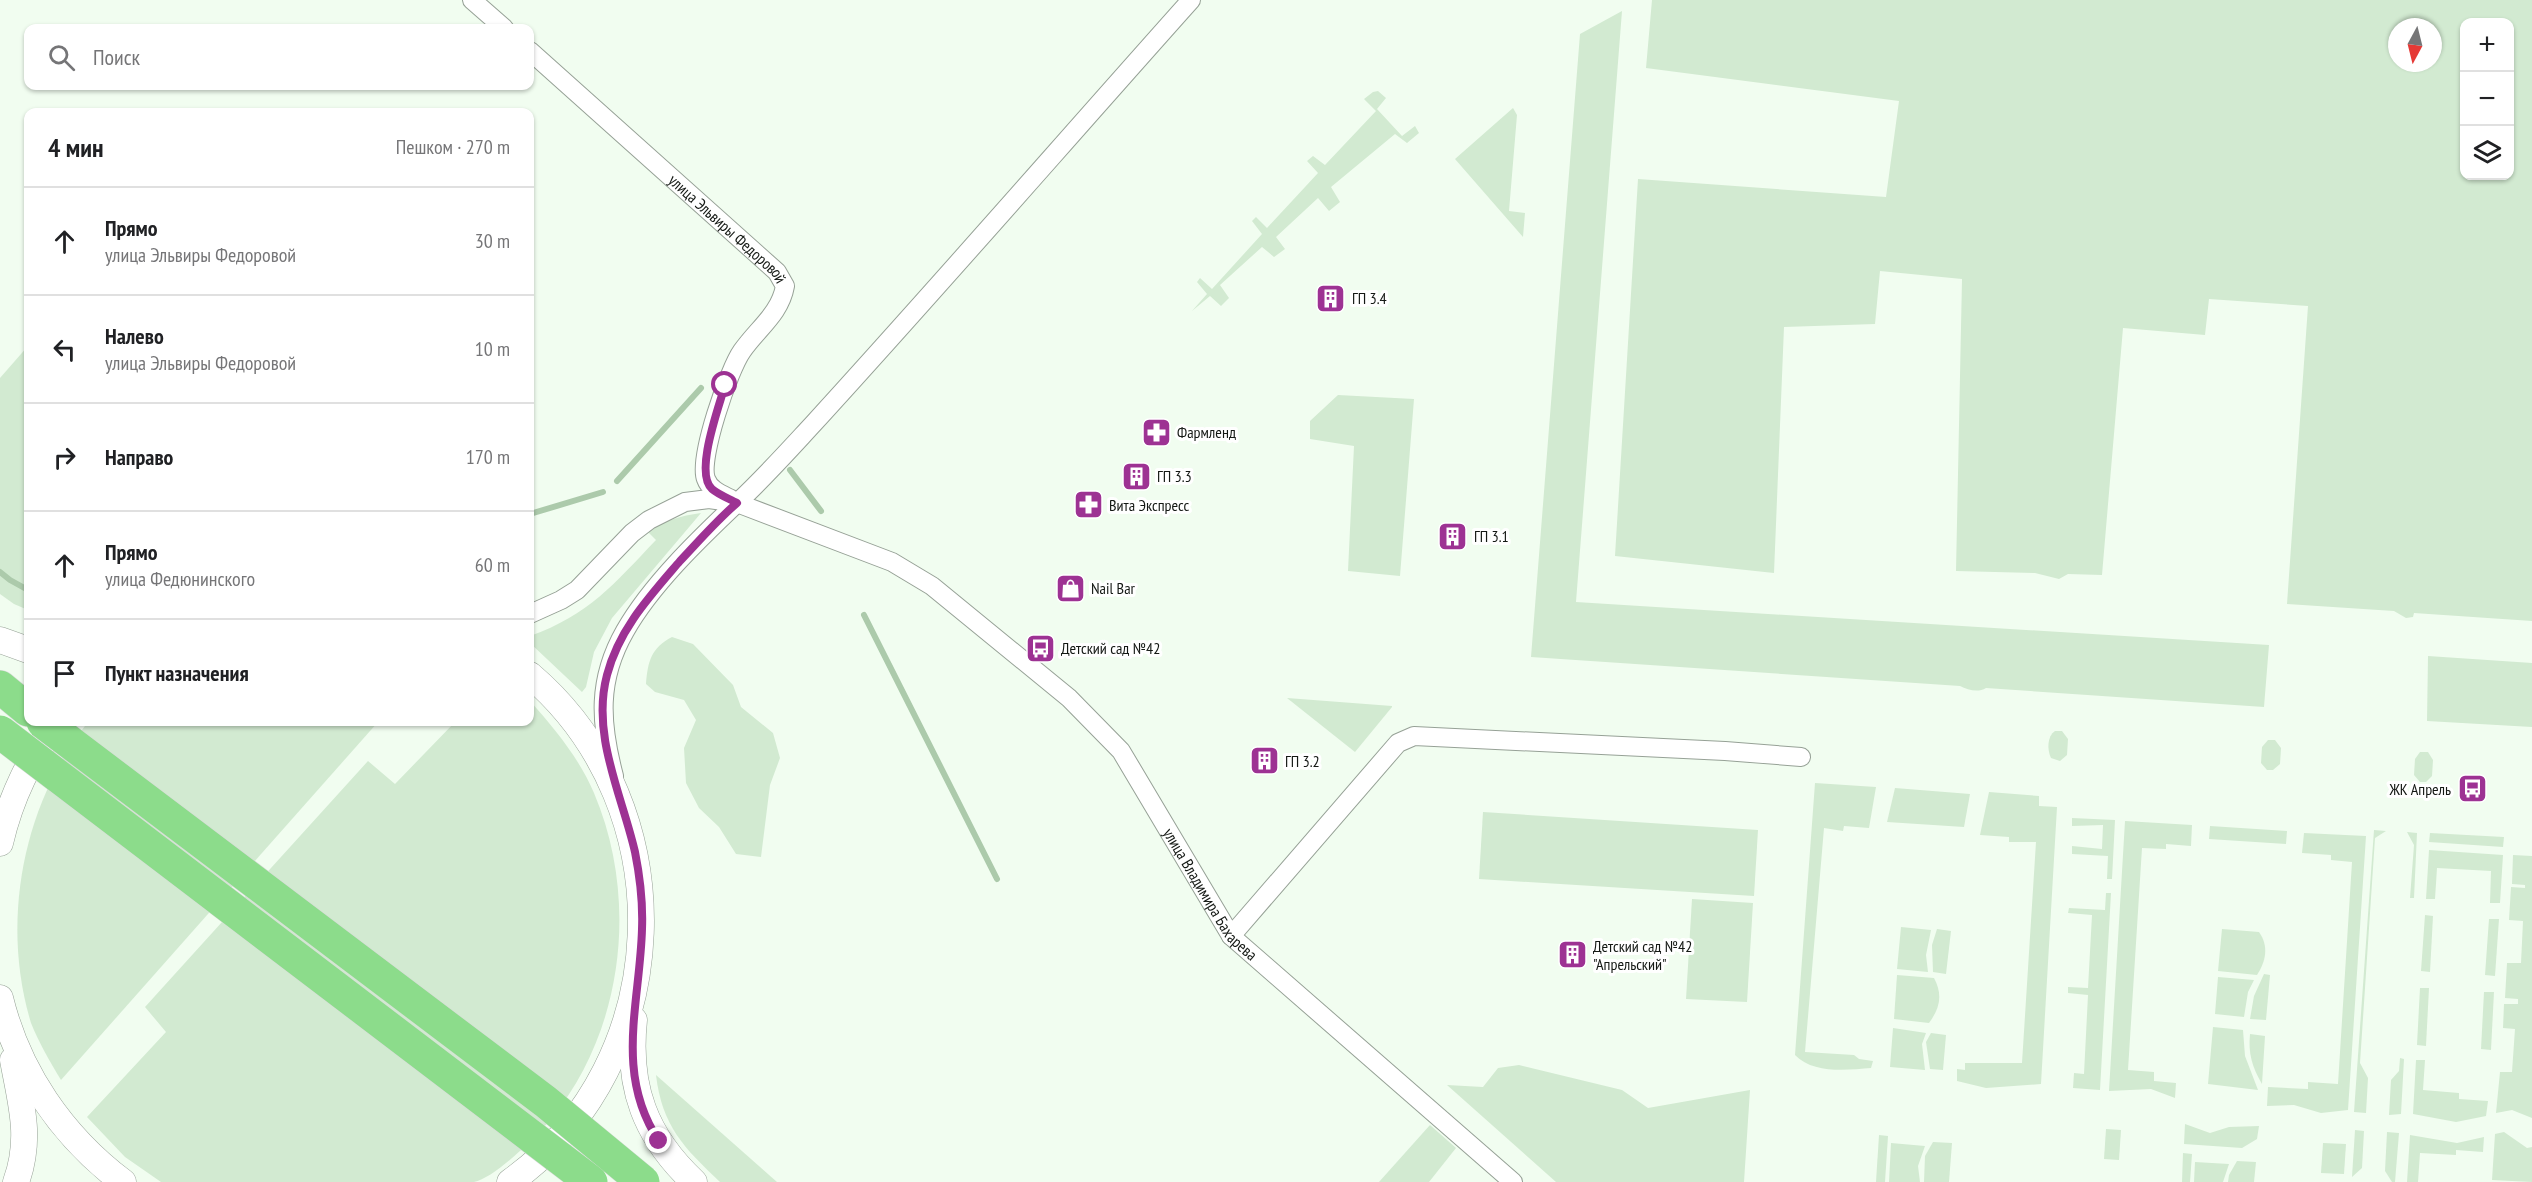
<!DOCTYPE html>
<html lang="ru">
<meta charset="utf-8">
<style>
:root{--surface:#fff;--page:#f6f6f6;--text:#202124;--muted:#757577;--line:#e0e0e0}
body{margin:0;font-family:"PT Sans Narrow",sans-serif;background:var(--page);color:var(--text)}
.controls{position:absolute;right:18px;top:18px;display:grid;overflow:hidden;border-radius:12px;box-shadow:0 2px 4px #0004}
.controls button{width:54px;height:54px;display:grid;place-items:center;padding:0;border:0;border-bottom:2px solid var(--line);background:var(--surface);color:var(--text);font:30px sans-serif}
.compass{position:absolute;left:2388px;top:18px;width:54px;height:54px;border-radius:50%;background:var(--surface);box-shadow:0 2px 4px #0004;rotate:187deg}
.stop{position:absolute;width:18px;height:18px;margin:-14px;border:4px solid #9d3293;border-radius:50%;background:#fff}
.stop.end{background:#9d3293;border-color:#fff;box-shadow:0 2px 6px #0008}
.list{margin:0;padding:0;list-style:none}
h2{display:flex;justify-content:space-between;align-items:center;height:78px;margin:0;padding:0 24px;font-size:26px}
h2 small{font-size:20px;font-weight:400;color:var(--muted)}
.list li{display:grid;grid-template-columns:39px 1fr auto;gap:18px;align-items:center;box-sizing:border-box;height:108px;padding:0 24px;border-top:2px solid var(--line)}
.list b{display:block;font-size:22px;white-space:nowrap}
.list p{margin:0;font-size:20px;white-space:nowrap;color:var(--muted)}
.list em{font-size:20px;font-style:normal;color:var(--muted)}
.icon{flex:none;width:33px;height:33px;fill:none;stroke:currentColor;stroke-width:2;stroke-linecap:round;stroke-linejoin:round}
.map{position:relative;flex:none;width:2532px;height:1182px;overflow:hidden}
.search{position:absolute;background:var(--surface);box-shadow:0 2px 4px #0004;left:24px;top:24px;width:510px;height:66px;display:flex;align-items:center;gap:15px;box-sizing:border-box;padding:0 21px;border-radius:12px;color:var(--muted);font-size:22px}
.panel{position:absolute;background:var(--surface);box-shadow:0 2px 4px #0004;left:24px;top:108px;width:510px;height:618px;border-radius:12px}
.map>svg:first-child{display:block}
.green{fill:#d2ead1;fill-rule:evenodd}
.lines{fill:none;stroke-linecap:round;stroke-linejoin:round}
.stream{stroke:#accaab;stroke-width:6}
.street-casing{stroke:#96a196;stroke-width:20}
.secondary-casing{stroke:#96a196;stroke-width:27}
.highway-casing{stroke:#d9dad9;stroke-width:34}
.street{stroke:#fff;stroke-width:18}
.secondary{stroke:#fff;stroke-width:26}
.highway{stroke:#8cdc8b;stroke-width:33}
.highway-bridge-casing{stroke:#d9dad9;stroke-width:34;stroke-linecap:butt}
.highway-bridge{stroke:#8cdc8b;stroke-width:33}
.route{stroke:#9d3293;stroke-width:8}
.labels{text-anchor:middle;stroke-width:6;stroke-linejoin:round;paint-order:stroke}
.street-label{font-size:16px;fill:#141814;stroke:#fff}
.poi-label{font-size:16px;fill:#141814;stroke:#fff;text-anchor:start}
</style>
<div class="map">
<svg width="2532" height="1182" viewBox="0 0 2532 1182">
<rect width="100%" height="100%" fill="#f1fdf0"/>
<!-- green -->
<g class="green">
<path d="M 1652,0 L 2532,0 L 2532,621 L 2414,613 L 2413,617 L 2406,618 L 2394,611 L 2287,604 L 2308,306 L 2209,299 L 2205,335 L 2123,328 L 2102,575 L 2068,574 L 2059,579 L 2035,573 L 1956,571 L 1962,279 L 1880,271 L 1875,324 L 1784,327 L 1774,573 L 1615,556 L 1638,179 L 1886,197 L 1899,101 L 1646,68 ZM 2510,22 L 2510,176 L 2464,176 L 2464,22 ZM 2397,27 L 2433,27 L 2433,63 L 2397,63 Z"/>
<path d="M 1622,11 L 1576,602 L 2269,645 L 2264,707 L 1986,688 C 1978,693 1968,690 1960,686 L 1531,657 L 1580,34 Z"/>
<path d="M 1378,91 L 1386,98 L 1377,109 L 1402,136 L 1415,126 L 1419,133 L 1407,143 L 1395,134 L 1331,187 L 1340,202 L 1329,211 L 1318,198 L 1276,237 L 1285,249 L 1274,257 L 1262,247 L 1220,285 L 1229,298 L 1221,306 L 1210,296 L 1192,311 L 1207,294 L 1197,282 L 1200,278 L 1212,289 L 1262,234 L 1252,221 L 1256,217 L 1267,228 L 1318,173 L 1307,161 L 1313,156 L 1325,165 L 1376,111 L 1364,99 L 1373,92 Z"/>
<path d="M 1513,108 L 1517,115 L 1509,211 L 1525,213 L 1523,237 L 1455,159 Z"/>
<path d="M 28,346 L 28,610 L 14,604 L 0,594 L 0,378 Z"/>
<path d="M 1338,395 L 1414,399 L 1400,576 L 1348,571 L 1354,446 L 1310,439 L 1310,421 Z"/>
<path d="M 701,513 L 612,618 L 594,652 L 586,687 L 582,692 L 530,643 L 530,636 C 589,615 614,584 656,540 L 648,532 C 665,520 680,516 701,513 Z"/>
<path d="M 672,637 L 693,644 L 733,685 L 741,707 L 773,733 L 780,758 L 770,785 L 761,857 L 736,854 L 719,827 L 699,808 L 686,783 L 684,748 L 696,720 L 684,700 L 655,692 L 646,684 C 648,661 651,648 672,637 Z"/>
<path d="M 2428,656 L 2532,663 L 2532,727 L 2427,721 Z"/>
<path d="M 1287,698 L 1392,706 L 1392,707 L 1355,752 Z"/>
<path d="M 530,701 C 555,729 579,758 594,793 C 639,899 624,1030 551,1119 C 537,1136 495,1178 474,1182 C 466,1182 456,1182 447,1182 C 426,1182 405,1182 384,1182 C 309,1182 235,1182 161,1182 L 125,1157 L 87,1117 L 166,1032 L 145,1007 L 368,761 L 395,784 L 455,722 L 530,722 Z"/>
<path d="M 88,722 L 378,722 L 61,1080 C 50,1062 39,1043 31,1023 C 0,921 23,804 88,722 Z"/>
<path d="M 2055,731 L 2062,731 L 2068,739 L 2067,755 L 2060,761 L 2051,758 C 2047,750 2047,736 2055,731 Z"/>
<path d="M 2268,740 L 2275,740 L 2281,748 L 2280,764 L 2273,770 L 2267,770 L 2261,763 L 2262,747 Z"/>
<path d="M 2420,752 L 2428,752 L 2433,760 L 2432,776 L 2426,782 L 2420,782 L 2414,775 L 2415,759 Z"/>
<path d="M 1815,783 L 1876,787 L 1869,828 L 1844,826 L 1843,831 L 1824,828 L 1805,1052 L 1854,1055 L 1859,1059 L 1873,1061 L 1871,1068 C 1847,1070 1813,1074 1795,1055 Z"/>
<path d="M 1895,788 L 1970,794 L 1964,827 L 1887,822 Z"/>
<path d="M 1989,792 L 2039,796 L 2039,806 L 2057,807 L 2041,1084 L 1986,1088 L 1957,1081 L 1957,1069 L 1965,1070 L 1965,1063 L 2022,1063 L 2036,842 L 2009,842 L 2009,837 L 1980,835 Z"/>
<path d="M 1483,812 L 1758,830 L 1754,896 L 1479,879 Z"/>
<path d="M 2072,818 L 2115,820 L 2112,879 L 2107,879 L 2108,856 L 2072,854 L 2072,846 L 2102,849 L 2103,825 L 2072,826 Z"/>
<path d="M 2125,821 L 2192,825 L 2191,846 L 2166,844 L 2166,849 L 2142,848 L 2128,1070 L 2154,1072 L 2154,1081 L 2176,1083 L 2175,1098 L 2151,1089 L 2109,1091 Z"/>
<path d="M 2210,826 L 2287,831 L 2286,844 L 2209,839 Z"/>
<path d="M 2374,830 L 2386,831 L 2375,838 L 2360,1063 L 2368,1078 L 2366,1113 L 2354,1112 Z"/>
<path d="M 2407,832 L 2417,833 L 2414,898 L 2410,898 L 2414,845 Z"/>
<path d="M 2304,833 L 2366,836 L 2348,1110 L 2321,1113 L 2294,1105 L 2267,1106 L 2268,1087 L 2308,1089 L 2308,1082 L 2338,1084 L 2352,862 L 2331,860 L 2331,855 L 2302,853 Z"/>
<path d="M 2430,833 L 2504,837 L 2503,847 L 2429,842 Z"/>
<path d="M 2429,850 L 2503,855 L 2500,903 L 2490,903 L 2491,871 L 2437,868 L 2435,899 L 2426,899 Z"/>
<path d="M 2513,855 L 2532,856 L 2532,1118 L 2512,1110 L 2496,1113 L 2500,1072 L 2512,1072 L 2515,1029 L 2503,1028 L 2504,1004 L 2518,1004 L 2518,999 L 2505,998 L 2507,963 L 2521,963 L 2523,921 L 2509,920 L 2511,887 L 2525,888 L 2525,885 L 2512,884 Z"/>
<path d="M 2106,893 L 2111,893 L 2100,1090 L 2073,1088 L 2074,1073 L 2084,1074 L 2088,995 L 2068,993 L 2068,987 L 2088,988 L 2092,915 L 2068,913 L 2069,908 L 2105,910 Z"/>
<path d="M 1692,899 L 1753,903 L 1747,1002 L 1686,999 Z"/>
<path d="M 2425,915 L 2433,916 L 2430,972 L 2421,971 Z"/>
<path d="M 2489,919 L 2499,919 L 2495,976 L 2485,975 Z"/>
<path d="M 1901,927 L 1931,930 L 1926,955 L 1928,972 L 1897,969 Z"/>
<path d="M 1937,929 L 1951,931 L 1946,974 L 1933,972 L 1932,945 Z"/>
<path d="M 2222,929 L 2259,932 C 2269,946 2266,961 2257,975 L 2218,971 Z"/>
<path d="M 2264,974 L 2270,975 L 2266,1020 L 2250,1019 L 2254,996 Z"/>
<path d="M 1897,975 L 1934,978 C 1943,995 1940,1008 1929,1023 L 1894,1019 Z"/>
<path d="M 2218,977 L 2254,980 L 2248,992 L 2244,1017 L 2215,1014 Z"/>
<path d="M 2420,988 L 2429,988 L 2426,1046 L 2417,1045 Z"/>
<path d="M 2484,992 L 2494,992 L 2491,1050 L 2481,1049 Z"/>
<path d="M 2213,1027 L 2243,1030 L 2245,1056 L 2258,1090 L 2208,1084 Z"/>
<path d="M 1893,1028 L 1926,1033 L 1922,1044 L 1925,1070 L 1890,1067 Z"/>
<path d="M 1931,1033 L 1946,1035 L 1943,1070 L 1930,1069 L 1926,1042 Z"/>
<path d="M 2250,1034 L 2265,1036 L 2262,1084 C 2252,1067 2248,1053 2250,1034 Z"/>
<path d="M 2400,1058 L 2404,1059 L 2401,1114 L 2389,1115 L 2391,1080 L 2399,1071 Z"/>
<path d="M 2416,1060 L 2425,1060 L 2423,1090 L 2459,1093 L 2459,1099 L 2488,1101 L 2486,1116 L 2456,1122 L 2413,1114 Z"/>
<path d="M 1519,1065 L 1622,1090 L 1648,1108 L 1750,1090 L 1744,1182 L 1556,1182 L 1447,1085 L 1483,1087 L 1498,1068 Z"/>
<path d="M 656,1075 L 777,1182 L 720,1182 C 684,1148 662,1126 656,1075 Z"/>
<path d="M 2185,1124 L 2210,1133 L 2229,1127 L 2259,1126 L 2257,1139 L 2242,1148 L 2184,1144 Z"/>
<path d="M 1430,1125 L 1456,1148 L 1429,1182 L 1379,1182 Z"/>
<path d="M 2106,1129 L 2121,1130 L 2119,1160 L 2104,1159 Z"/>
<path d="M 2355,1130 L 2364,1131 L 2362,1168 L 2352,1177 Z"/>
<path d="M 2387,1132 L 2399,1133 L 2395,1182 L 2392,1182 L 2385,1171 Z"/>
<path d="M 2504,1132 L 2527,1148 L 2532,1147 L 2532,1182 L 2492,1180 L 2495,1134 Z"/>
<path d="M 1879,1135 L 1888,1136 L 1885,1182 L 1876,1182 Z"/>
<path d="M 2410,1135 L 2457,1143 L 2484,1137 L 2483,1152 L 2456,1150 L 2456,1155 L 2420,1153 L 2418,1182 L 2407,1182 Z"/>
<path d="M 1933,1142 L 1952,1143 L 1949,1182 L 1924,1182 L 1925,1156 Z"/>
<path d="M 1891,1143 L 1925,1146 L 1918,1166 L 1920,1182 L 1889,1182 Z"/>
<path d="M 2323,1143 L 2346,1144 L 2344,1174 L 2321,1173 Z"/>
<path d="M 2183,1153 L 2192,1154 L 2190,1182 L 2182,1182 Z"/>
<path d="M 2237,1161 L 2256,1162 L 2254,1182 L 2228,1182 L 2229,1175 Z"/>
<path d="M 2195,1162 L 2229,1164 L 2223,1182 L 2194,1182 Z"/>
</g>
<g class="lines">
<!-- stream -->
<g class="stream">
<path d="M 790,470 L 821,511"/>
<path d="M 617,481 L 701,388"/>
<path d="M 530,514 L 603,492"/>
<path d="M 0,572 L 10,580 L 28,590"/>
<path d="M 864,615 L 997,879"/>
</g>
<defs>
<g id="street">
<path d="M 472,0 L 504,28"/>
<path id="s1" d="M 530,51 L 777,272 L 785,286 C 780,314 758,328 742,351 C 729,369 698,459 706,479 C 710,490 721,494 731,499"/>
<path id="s2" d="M 530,614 L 561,600 L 577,590 L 632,533 L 649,520 L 685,502 L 709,499 L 737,503 L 892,562 L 932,586 L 1069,698 L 1121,751 L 1231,936 L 1513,1182"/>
<path d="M 614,776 C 600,723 597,680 625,631 C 651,585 699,539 737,503 C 764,478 789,450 814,423 C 941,284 1065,141 1191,0"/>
<path d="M 1231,936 L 1398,743 L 1414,736 L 1725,751 L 1801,757"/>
</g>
<g id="secondary">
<path d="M 0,640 L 28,650"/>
<path d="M 0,843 C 10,800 30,755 59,722"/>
<path d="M 0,998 C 18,1072 62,1136 123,1182"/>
<path d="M 634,1020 C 627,1087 645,1136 694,1182"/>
<path d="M 13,1060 C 21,1104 32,1138 16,1182"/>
<path d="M 510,1182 C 677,1063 685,807 530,675"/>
</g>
<path id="highway" d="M 0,687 L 28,710"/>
</defs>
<!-- street casing -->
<use href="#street" class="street-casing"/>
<!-- secondary casing -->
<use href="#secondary" class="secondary-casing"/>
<!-- highway casing -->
<use href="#highway" class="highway-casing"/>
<!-- street -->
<use href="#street" class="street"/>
<!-- secondary -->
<use href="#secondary" class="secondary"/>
<!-- highway -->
<use href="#highway" class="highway"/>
<defs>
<g id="highway-bridge">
<path d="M 43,722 L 546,1102 L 643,1182"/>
<path d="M 0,732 L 591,1182"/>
</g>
</defs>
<!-- highway-bridge casing -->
<use href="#highway-bridge" class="highway-bridge-casing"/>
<!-- highway-bridge -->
<use href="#highway-bridge" class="highway-bridge"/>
</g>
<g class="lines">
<!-- route -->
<path class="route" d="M 659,1141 C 614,1074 640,1003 642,929 C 643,904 640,877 635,852 C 622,795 591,735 607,675 C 619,629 650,596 680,561 C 699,541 716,521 737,503 C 730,499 719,495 712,489 C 694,473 719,407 725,385"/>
</g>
<!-- icons -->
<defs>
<symbol id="building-square" viewBox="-11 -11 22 22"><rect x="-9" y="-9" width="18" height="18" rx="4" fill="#9d3293" stroke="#fff"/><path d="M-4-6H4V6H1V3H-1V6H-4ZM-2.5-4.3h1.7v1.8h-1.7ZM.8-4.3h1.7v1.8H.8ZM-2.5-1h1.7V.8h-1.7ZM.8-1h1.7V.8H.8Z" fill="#fff"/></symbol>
<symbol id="pharmacy-square" viewBox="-11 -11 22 22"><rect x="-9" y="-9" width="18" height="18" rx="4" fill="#9d3293" stroke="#fff"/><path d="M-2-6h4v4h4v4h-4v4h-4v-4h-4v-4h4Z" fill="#fff"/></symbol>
<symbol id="shop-square" viewBox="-11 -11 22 22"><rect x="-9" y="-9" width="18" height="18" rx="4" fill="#9d3293" stroke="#fff"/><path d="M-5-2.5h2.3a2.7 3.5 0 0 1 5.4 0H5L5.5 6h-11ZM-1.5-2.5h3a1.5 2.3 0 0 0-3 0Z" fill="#fff"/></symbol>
<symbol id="bus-square" viewBox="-11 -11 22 22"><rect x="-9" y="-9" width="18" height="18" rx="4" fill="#9d3293" stroke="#fff"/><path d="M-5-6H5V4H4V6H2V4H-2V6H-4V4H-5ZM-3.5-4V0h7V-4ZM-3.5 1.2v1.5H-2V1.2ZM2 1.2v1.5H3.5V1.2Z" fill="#fff"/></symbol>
</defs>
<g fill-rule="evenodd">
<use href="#building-square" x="1314" y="282" width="33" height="33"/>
<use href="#pharmacy-square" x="1140" y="416" width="33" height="33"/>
<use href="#building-square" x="1120" y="460" width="33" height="33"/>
<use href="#pharmacy-square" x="1072" y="488" width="33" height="33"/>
<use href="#building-square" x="1436" y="520" width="33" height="33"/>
<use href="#shop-square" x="1054" y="572" width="33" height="33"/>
<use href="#bus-square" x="1024" y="632" width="33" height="33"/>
<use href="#building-square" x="1248" y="744" width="33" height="33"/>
<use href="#bus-square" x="2456" y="772" width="33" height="33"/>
<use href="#building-square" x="1556" y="938" width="33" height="33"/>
</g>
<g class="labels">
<!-- street labels -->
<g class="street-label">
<text dy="6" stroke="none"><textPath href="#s1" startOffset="266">улица Эльвиры Федоровой</textPath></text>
<text dy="6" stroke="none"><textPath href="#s2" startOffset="879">улица Владимира Бахарева</textPath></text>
</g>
<!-- poi labels -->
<g class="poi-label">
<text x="1352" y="304">ГП 3.4</text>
<text x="1177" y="438">Фармленд</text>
<text x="1157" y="482">ГП 3.3</text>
<text x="1109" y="511">Вита Экспресс</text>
<text x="1474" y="542">ГП 3.1</text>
<text x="1091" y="594">Nail Bar</text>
<text x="1061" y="654">Детский сад №42</text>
<text x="1285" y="767">ГП 3.2</text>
<text x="2451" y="795" text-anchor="end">ЖК Апрель</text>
<text x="1593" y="952">Детский сад №42<tspan x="1593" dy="18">"Апрельский"</tspan></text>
</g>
</g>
</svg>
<div class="controls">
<button>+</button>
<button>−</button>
<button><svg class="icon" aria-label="layers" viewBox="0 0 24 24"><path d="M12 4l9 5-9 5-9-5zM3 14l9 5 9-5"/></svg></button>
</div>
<svg class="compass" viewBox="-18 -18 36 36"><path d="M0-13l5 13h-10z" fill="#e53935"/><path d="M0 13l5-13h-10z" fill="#757577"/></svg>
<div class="stop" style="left:725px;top:385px"></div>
<div class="stop end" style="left:659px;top:1141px"></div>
<div class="search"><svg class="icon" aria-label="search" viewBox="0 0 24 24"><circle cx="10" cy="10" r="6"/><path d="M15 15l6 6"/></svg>Поиск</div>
<section class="panel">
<h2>4 мин<small>Пешком · 270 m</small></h2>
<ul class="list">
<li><svg class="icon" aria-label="ahead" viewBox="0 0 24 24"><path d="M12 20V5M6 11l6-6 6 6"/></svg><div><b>Прямо</b><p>улица Эльвиры Федоровой</p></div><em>30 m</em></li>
<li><svg class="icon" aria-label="left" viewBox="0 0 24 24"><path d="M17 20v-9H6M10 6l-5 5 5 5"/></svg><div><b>Налево</b><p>улица Эльвиры Федоровой</p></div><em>10 m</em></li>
<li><svg class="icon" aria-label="right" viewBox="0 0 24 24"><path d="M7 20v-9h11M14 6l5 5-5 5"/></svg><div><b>Направо</b></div><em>170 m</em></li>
<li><svg class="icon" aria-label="ahead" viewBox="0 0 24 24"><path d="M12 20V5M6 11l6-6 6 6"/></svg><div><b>Прямо</b><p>улица Федюнинского</p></div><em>60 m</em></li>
<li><svg class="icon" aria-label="arrive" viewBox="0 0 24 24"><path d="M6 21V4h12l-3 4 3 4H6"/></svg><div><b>Пункт назначения</b></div></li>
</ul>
</section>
</div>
